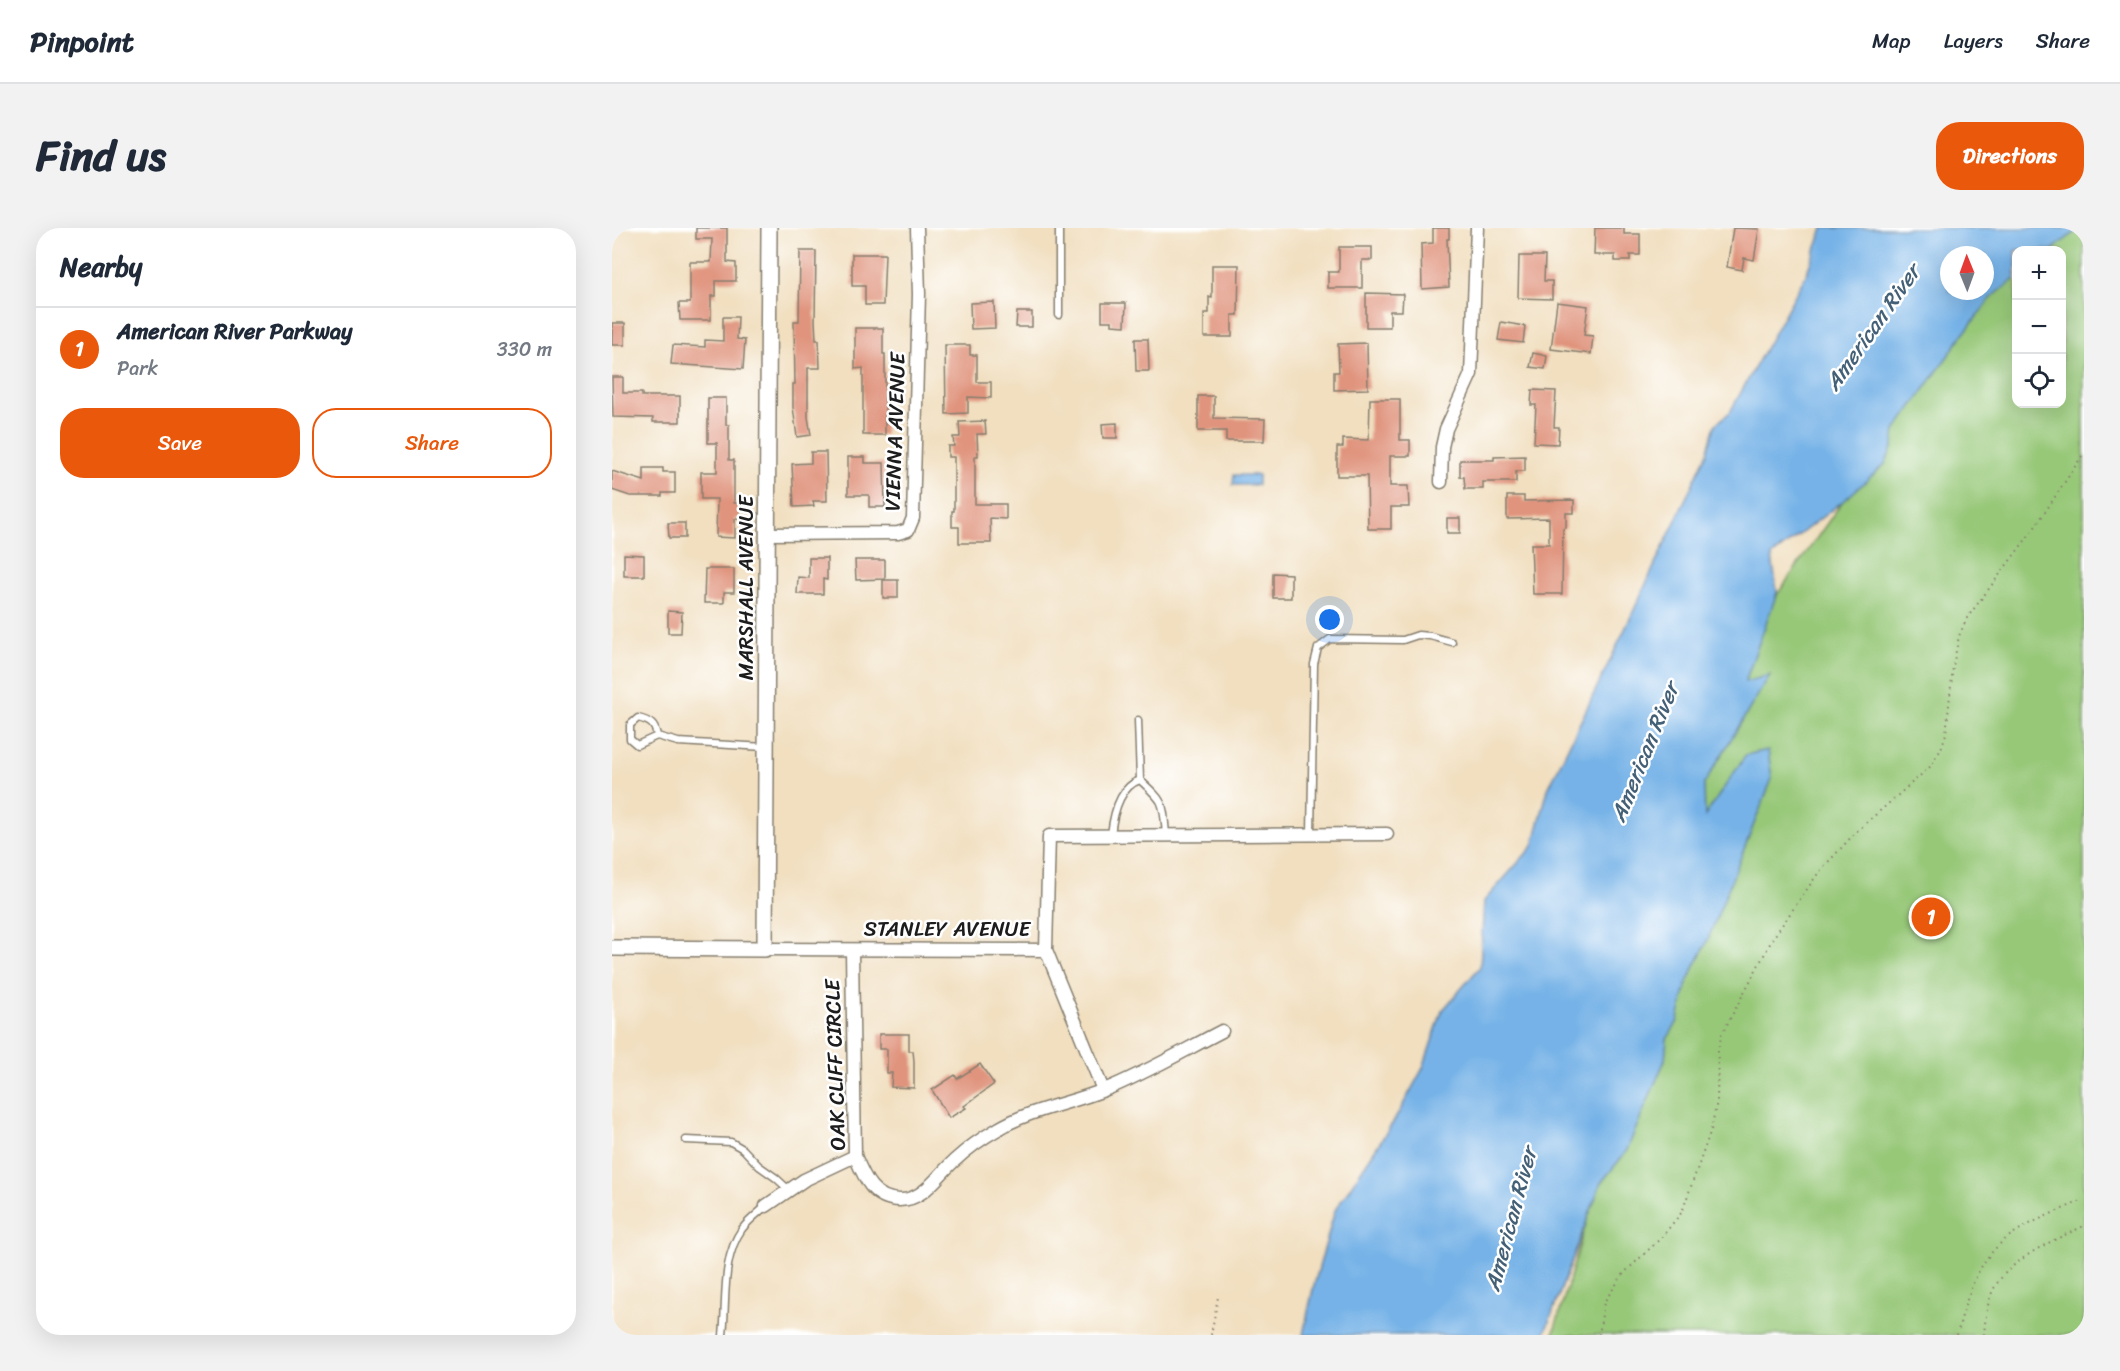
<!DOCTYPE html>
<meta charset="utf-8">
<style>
:root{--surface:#fff;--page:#f2f2f3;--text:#1f2937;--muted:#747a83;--line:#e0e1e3;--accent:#ea580c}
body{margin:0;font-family:Sriracha,sans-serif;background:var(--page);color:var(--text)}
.controls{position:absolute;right:18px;top:18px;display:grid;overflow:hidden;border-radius:12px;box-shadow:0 6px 24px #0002}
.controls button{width:54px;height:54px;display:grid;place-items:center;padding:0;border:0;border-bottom:2px solid var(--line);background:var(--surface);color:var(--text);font:30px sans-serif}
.compass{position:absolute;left:1328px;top:18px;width:54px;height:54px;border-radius:50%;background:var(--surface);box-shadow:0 6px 24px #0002;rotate:359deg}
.you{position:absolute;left:718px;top:392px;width:21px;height:21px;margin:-15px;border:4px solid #fff;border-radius:50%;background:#1a73e8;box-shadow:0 0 0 9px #1a73e833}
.badge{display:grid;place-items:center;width:39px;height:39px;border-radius:50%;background:var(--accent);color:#fff;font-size:20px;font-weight:700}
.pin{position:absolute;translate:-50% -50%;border:3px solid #fff;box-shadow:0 2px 6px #0006}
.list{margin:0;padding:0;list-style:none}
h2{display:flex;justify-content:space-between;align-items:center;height:78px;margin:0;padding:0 24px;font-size:26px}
h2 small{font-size:20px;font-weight:400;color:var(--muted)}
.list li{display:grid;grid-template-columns:39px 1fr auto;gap:18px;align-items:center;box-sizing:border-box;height:84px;padding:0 24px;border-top:2px solid var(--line)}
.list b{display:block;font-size:22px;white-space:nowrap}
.list p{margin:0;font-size:20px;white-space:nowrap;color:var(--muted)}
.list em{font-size:20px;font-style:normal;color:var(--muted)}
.actions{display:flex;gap:12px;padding:18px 24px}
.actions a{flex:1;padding:14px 0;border:2px solid var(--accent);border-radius:24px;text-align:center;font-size:21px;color:var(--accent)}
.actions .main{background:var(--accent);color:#fff}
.icon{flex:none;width:33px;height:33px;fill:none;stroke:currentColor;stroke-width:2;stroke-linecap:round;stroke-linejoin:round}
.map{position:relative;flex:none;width:1472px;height:1107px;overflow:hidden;border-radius:24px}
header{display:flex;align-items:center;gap:36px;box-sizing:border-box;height:84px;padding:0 30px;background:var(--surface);border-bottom:2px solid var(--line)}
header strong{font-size:28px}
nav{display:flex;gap:33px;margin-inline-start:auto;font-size:21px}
.intro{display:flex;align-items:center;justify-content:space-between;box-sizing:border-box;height:144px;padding:0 36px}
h1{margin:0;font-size:42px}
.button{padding:15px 27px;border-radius:24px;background:var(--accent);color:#fff;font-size:21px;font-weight:700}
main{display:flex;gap:36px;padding:0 36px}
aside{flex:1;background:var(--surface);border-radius:24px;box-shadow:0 6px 24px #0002}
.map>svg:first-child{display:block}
.green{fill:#97c878;stroke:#5a724a;stroke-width:1.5}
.water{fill:#76b2e7;stroke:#496782;stroke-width:1.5;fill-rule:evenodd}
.building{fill:#e0947e}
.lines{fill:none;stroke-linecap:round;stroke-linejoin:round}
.service-casing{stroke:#867e6e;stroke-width:9}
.minor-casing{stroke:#867e6e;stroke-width:15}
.tertiary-casing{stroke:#867e6e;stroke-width:18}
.path{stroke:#867e6e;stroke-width:2;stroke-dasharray:1.5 4.5;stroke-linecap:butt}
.service{stroke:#fff;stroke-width:6}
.minor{stroke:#fff;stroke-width:12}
.tertiary{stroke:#fff;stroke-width:15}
.labels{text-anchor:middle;stroke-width:5;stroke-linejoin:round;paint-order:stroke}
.street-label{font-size:21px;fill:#1c1c1c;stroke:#fff}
.water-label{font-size:22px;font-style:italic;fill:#446077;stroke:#fff}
</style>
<header>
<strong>Pinpoint</strong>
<nav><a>Map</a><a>Layers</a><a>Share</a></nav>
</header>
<div class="intro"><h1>Find us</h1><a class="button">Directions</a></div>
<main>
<aside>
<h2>Nearby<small></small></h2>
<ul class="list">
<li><span class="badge">1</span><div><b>American River Parkway</b><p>Park</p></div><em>330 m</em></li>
</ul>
<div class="actions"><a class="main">Save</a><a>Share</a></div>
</aside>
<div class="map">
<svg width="1472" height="1107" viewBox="0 0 1472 1107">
<rect width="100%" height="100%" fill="#fff"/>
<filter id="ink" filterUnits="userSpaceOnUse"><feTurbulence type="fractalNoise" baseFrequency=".0167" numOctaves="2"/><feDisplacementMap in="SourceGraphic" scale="12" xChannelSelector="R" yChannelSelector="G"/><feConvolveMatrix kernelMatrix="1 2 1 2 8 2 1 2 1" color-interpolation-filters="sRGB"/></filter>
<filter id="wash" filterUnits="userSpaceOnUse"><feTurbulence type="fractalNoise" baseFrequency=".008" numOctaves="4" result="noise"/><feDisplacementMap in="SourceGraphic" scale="24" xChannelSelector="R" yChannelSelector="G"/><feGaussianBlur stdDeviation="1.35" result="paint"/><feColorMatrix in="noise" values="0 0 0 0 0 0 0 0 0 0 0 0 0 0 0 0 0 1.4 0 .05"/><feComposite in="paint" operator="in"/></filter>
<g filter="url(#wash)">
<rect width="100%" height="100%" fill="#f1dfc0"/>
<!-- green -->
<path class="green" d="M 1451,0 L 1472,0 L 1472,1107 L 941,1107 L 1003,898 L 1049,639 L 1141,401 L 1359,90 L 1404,46 L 1404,176 L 1450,176 L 1450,22 L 1428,22 Z"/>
<!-- water -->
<g class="water">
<path d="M 1211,0 L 1468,0 L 1440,22 L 1404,22 L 1404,50 L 1379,70 L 1350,108 L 1283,203 L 1281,218 L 1273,236 L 1235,270 L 1160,328 L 1165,365 L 1133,454 L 1158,447 L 1092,556 L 1093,588 L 1134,527 L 1156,522 L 1160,551 L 1095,714 L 1076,752 L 1065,795 L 1055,811 L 1053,832 L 1014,924 L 989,955 L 932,1107 L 691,1107 L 701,1061 L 723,982 L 782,893 L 811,840 L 830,783 L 868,739 L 872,673 L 921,618 L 936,561 L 1013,401 L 1095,225 L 1103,197 L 1118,184 L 1194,47 ZM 1337,27 L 1373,27 L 1373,63 L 1337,63 Z"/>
<path d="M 622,247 L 646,247 L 646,257 L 621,257 Z"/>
</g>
<g id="blocks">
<!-- building -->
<g class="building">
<path d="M 84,0 L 115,0 L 115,34 L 124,35 L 124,53 L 104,53 L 104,68 L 99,68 L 99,92 L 68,92 L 67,75 L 78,75 L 78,34 L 99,34 L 100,11 L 84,11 Z"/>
<path d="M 821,0 L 837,0 L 837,11 L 835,11 L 837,59 L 810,61 L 809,16 L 821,15 Z"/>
<path d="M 983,0 L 1012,0 L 1012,6 L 1028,6 L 1028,27 L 1018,27 L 1018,33 L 1003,33 L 1003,27 L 982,27 Z"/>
<path d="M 1121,0 L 1147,1 L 1142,32 L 1132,30 L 1130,42 L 1115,39 Z"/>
<path d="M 727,19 L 760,19 L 760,32 L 750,32 L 750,60 L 716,60 L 716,44 L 727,44 Z"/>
<path d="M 188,23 L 204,23 L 203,93 L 204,112 L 207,112 L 208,140 L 196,140 L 196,189 L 199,207 L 185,209 L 181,179 L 181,156 L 183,156 L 182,93 L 187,93 Z"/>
<path d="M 240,26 L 273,26 L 271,77 L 253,77 L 253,58 L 240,58 Z"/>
<path d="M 907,28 L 933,28 L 932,53 L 940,53 L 940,71 L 906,70 Z"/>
<path d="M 600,37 L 627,37 L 626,87 L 620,87 L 620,109 L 592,109 L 592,85 L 597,85 L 597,69 L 600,70 Z"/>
<path d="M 754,65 L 791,66 L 790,83 L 778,83 L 778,99 L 754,99 Z"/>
<path d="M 382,74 L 383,100 L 359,101 L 358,75 Z"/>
<path d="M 945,74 L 976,78 L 972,107 L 981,108 L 979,126 L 939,121 Z"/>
<path d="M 490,75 L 514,75 L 513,98 L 500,97 L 500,93 L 490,93 Z"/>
<path d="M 405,84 L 420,84 L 420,99 L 404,99 Z"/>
<path d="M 111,89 L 126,89 L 125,111 L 133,112 L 131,141 L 59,136 L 61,117 L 93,119 L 93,112 L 111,113 Z"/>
<path d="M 889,94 L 913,98 L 911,115 L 886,112 Z"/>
<rect x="0" y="95" width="13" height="22"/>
<path d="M 243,100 L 271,100 L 271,126 L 273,126 L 273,207 L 251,207 L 251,140 L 243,141 Z"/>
<path d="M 523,111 L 536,111 L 537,143 L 524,143 Z"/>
<path d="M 755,115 L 756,161 L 722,162 L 722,144 L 727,144 L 726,116 Z"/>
<path d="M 333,117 L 358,117 L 358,127 L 365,127 L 365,154 L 379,154 L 379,170 L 356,169 L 356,185 L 334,186 Z"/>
<path d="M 921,125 L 935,128 L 933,141 L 918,139 Z"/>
<path d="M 0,149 L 11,149 L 11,165 L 30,165 L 30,168 L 68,168 L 68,194 L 41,194 L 41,190 L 1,189 Z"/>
<path d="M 920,162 L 944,163 L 942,199 L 947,199 L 946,216 L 922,215 L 924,177 L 919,177 Z"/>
<path d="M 586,168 L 602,168 L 602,190 L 653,191 L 652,213 L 614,213 L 614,203 L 586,203 Z"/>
<path d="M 96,170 L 114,170 L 114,197 L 117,197 L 117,232 L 122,232 L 122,275 L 128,275 L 128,291 L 123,291 L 123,310 L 104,309 L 105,271 L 89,271 L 89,244 L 105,244 L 105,215 L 96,215 Z"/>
<path d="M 758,171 L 788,171 L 788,212 L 798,212 L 798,228 L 778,228 L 778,258 L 796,258 L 797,279 L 779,279 L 779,301 L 756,301 L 755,248 L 725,248 L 725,219 L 731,219 L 731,211 L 757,212 Z"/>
<path d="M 373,193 L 374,206 L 365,206 L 366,228 L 363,228 L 363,276 L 394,276 L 394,291 L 378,290 L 379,315 L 347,315 L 347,299 L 340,299 L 340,283 L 342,283 L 342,229 L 336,229 L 336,218 L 342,218 L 341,209 L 348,209 L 347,194 Z"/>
<path d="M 505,195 L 505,210 L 491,210 L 490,196 Z"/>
<path d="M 199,224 L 214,224 L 215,273 L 201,273 L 202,278 L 182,279 L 180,236 L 199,235 Z"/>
<path d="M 913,228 L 913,243 L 904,243 L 904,254 L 871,254 L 871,261 L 853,261 L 852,249 L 848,249 L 848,232 L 882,232 L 882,229 Z"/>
<path d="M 236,229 L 253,229 L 253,235 L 272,235 L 273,279 L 257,279 L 257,267 L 236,267 Z"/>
<path d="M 32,240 L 51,240 L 51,244 L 63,244 L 63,265 L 50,265 L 50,268 L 18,268 L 0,262 L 0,243 L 32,253 Z"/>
<path d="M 895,268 L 912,268 L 912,273 L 962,272 L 962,285 L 954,285 L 954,300 L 951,301 L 950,366 L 921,366 L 919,316 L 937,316 L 937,290 L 895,291 Z"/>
<rect x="835" y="290" width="13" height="15"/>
<path d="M 56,295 L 73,295 L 73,310 L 57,310 Z"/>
<path d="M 12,326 L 32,327 L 32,348 L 12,348 Z"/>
<path d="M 197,330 L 215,330 L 215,352 L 211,351 L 211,366 L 185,366 L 186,349 L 197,350 Z"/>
<path d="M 243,332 L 273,332 L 273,351 L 244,352 Z"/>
<path d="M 93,341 L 122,341 L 122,364 L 112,364 L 112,375 L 92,375 Z"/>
<path d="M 661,345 L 679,346 L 679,370 L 661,370 Z"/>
<rect x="271" y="352" width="15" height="18"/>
<path d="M 56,383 L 70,384 L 69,405 L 56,405 Z"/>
<path d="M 267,806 L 297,806 L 297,823 L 301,823 L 302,833 L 302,860 L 279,859 L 280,845 L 275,845 L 275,821 L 267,821 Z"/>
<path d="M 368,836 L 382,856 L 352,878 L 354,880 L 337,890 L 320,862 L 343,847 L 345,851 Z"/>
</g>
</g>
</g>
<g filter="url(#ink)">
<use href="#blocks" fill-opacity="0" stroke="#867e6e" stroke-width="1.5"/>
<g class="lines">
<defs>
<g id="service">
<path d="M 447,87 L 447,0"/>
<path d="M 526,492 L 528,552"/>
<path d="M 45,508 L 25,517 L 18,511 L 18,497 L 26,490 C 38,493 43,496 45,508 L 66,514 L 153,519"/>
<path d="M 699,606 L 702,436 L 706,420 L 718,411 L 791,412 L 806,407 L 818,408 L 840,414"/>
<path d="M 499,607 C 501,588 507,559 528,552 C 553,575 551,573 554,607"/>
<path d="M 74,912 L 119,914 L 131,921 L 147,938 L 164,950 L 177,962"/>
<path d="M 111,1107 C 115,1072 109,1031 130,1001 C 136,993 146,985 154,978"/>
</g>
<g id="minor">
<path d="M 829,254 L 830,219 L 834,201 L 859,146 L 865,0"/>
<path d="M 155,306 L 286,305 L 296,302 L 301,290 L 307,66 L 305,0"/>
<path d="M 153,721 L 434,722"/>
<path d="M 240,722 L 243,928 C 252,949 261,972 288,972 C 312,972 325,948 342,933 C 355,921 370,910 386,901 C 419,881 457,876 492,862 C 532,846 571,823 610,803"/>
<path d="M 491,862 L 434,722 L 437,608 L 775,606"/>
<path d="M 154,978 L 192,952 L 243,928"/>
</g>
<path id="tertiary" d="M 0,720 L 153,721 L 157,0"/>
</defs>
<!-- service casing -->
<use href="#service" class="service-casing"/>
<!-- minor casing -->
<use href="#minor" class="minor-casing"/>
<!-- tertiary casing -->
<use href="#tertiary" class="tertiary-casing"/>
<!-- path -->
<g class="path">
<path d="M 599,1107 L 606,1069"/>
<path d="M 987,1107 L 992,1074 L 1012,1045 L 1049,1010 L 1070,984 L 1099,902 L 1105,873 L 1106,821 L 1110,806 L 1161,710 L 1207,644 L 1244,604 L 1319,538 L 1329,521 L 1334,506 L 1341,438 L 1347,408 L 1355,390 L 1421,302 L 1472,225"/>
<path d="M 1345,1107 C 1367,1016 1389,1006 1472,972"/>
<path d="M 1372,1107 C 1373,1095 1374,1082 1378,1070 C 1389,1034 1440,1013 1472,998"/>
</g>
<!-- service -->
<use href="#service" class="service"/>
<!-- minor -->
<use href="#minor" class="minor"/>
<!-- tertiary -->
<use href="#tertiary" class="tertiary"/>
</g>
</g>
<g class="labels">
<!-- street labels -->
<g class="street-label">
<text transform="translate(283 204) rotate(-88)" y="7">VIENNA AVENUE</text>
<text transform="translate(134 360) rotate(-90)" y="7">MARSHALL AVENUE</text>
<text x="335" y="708">STANLEY AVENUE</text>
<text transform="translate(223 837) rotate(-92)" y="7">OAK CLIFF CIRCLE</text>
</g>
<!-- water labels -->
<g class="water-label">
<text transform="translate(1260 99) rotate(-55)" y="8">American River</text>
<text transform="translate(1032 524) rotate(-68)" y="8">American River</text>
<text transform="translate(898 991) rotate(-75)" y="8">American River</text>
</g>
</g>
</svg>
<div class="controls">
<button>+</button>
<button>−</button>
<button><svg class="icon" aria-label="locate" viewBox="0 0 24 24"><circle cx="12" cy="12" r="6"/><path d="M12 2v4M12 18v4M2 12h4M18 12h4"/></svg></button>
</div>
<svg class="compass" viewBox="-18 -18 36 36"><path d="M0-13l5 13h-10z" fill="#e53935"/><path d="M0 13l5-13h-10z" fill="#747a83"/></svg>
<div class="you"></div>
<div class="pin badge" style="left:1319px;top:689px">1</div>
</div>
</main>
